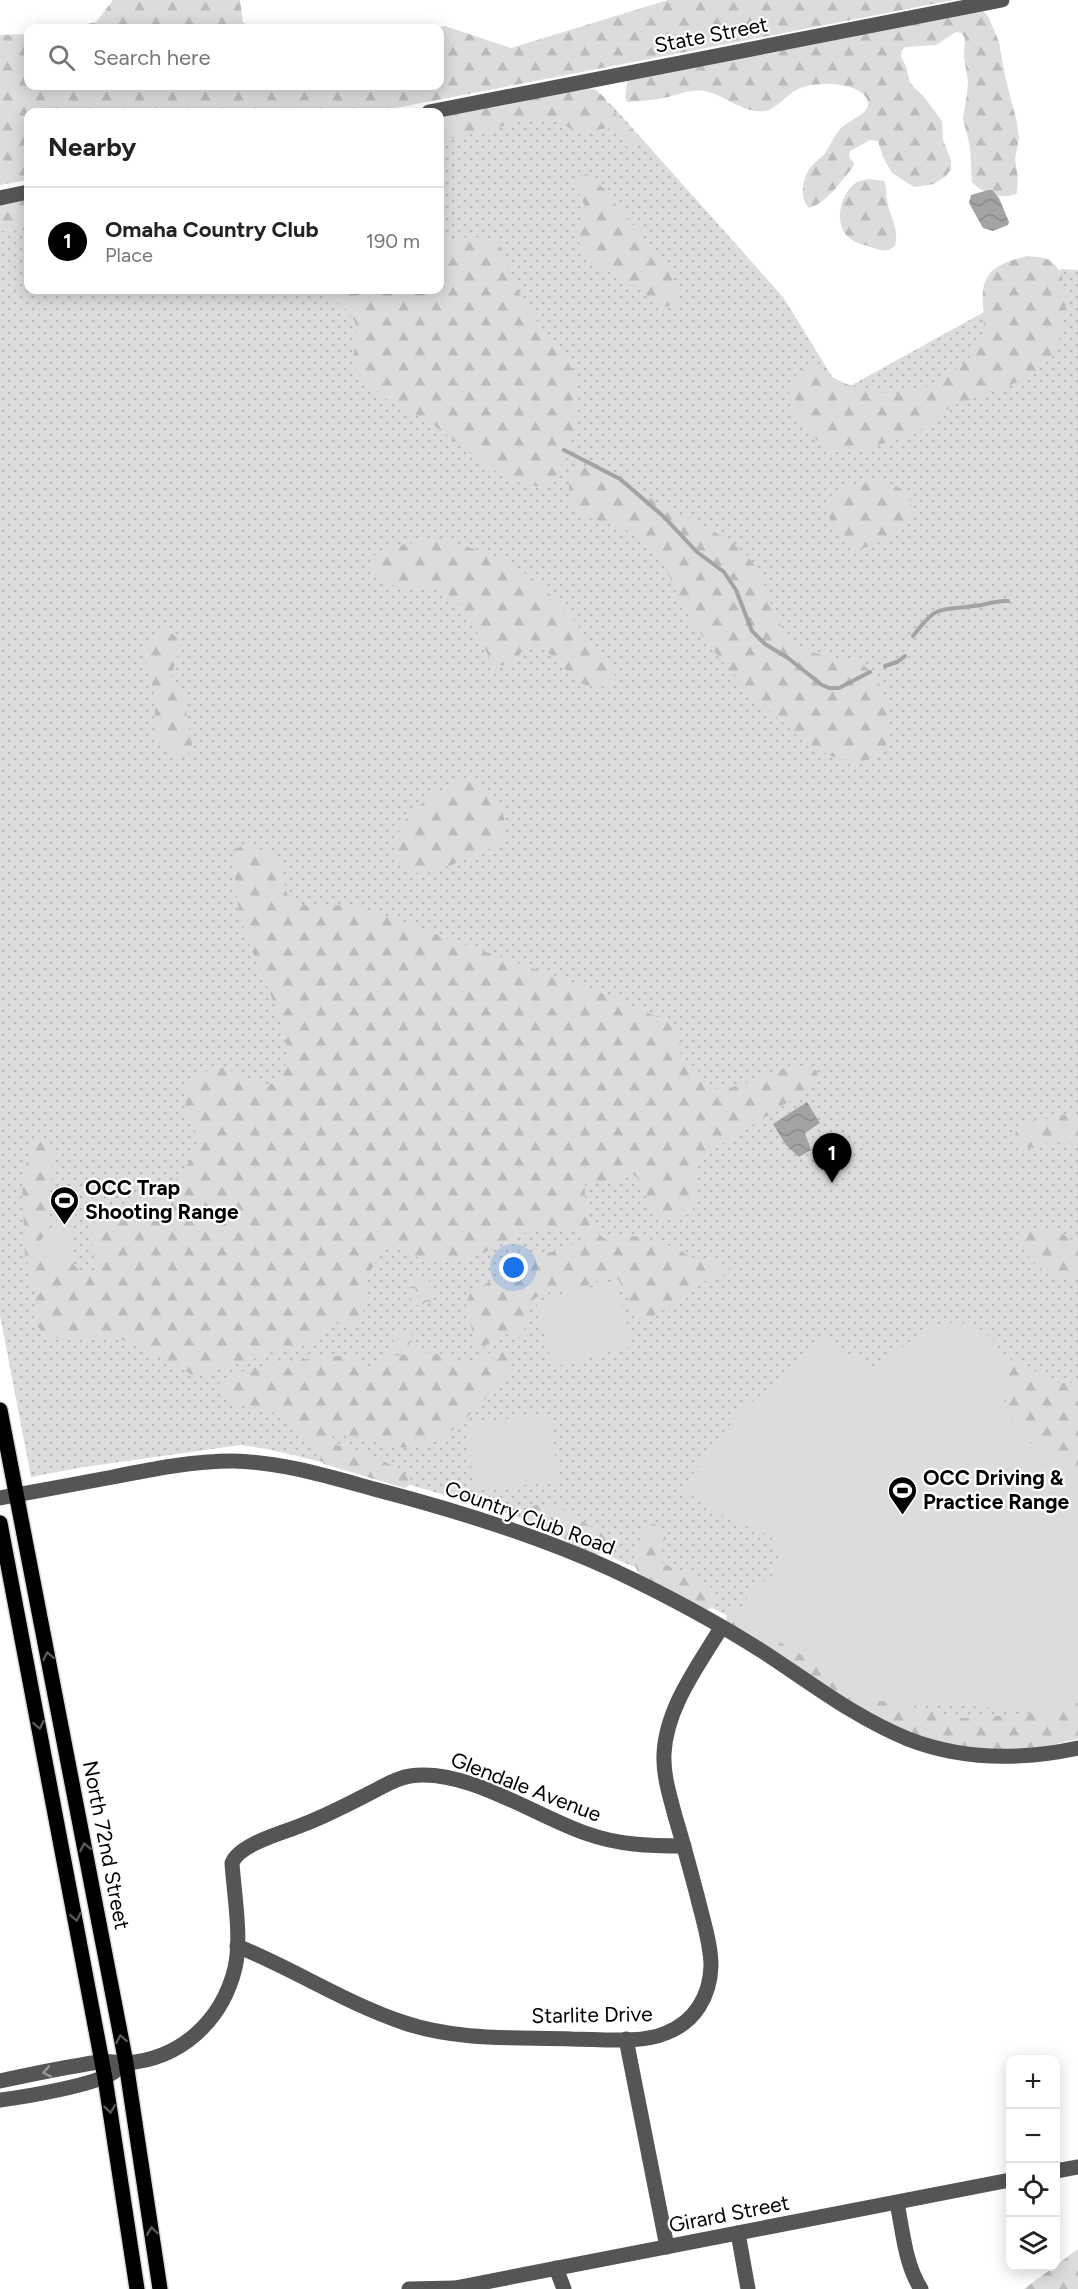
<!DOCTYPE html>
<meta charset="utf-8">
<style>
:root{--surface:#fff;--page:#f6f6f6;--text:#222;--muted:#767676;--line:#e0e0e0;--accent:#000}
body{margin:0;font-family:Figtree,sans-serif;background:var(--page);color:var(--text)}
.controls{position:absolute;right:18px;bottom:18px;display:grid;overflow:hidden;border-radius:12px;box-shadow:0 3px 15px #0003}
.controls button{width:54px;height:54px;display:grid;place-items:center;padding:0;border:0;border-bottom:2px solid var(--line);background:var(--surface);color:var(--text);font:30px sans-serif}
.you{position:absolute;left:514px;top:1268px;width:21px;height:21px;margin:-15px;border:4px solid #fff;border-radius:50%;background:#1a73e8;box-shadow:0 0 0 9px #1a73e833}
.badge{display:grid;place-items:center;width:39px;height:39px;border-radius:50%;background:var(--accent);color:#fff;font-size:20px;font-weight:700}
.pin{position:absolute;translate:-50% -50px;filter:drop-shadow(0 2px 3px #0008)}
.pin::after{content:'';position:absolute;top:32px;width:21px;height:18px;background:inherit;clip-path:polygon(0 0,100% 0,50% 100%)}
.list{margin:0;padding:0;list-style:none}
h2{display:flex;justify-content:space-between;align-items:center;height:78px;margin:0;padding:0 24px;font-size:26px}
h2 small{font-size:20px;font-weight:400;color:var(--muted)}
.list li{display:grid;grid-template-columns:39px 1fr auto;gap:18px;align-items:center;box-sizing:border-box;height:108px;padding:0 24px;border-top:2px solid var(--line)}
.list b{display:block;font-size:22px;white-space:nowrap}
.list p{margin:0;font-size:20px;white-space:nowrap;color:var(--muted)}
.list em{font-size:20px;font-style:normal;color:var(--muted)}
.icon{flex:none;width:33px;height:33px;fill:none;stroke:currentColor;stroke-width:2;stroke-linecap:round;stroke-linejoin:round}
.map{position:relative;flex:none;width:1078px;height:2289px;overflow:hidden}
.search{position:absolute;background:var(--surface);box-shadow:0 3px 15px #0003;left:24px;top:24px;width:420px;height:66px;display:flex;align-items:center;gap:15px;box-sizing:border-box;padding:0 21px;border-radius:12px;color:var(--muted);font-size:22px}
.panel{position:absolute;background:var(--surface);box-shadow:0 3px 15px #0003;left:24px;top:108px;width:420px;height:186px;border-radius:12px}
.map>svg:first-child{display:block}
.grass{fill:url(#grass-dots)}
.forest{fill:url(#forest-firs)}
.park{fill:url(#park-crowns)}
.garden{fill:#dcdcdc}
.water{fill:url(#water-waves)}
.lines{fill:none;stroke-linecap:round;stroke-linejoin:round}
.stream{stroke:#a3a3a3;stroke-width:4}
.major-casing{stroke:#dbdbdb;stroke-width:18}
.minor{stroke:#555;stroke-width:15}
.major{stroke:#000;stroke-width:15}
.oneway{stroke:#595959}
.oneway2{stroke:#999}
.labels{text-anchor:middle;stroke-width:4.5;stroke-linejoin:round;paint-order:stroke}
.street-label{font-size:21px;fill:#000;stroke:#fff}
.poi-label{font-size:21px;font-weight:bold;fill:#000;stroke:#fff;text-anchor:start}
</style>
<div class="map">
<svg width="1078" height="2289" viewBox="0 0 1078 2289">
<defs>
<pattern id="grass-dots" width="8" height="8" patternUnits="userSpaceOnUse" patternTransform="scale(1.5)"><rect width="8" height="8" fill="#dcdcdc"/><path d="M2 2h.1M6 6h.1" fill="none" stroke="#bbb" stroke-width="1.8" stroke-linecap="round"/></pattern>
<pattern id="forest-firs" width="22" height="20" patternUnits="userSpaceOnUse" patternTransform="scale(1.5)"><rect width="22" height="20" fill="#dcdcdc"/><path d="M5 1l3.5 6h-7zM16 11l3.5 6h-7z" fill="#bbb"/></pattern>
<pattern id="park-crowns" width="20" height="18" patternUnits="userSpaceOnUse" patternTransform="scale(1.5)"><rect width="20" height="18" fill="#dcdcdc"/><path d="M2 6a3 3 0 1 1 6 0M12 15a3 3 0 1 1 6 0" fill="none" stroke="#bbb"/></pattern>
<pattern id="water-waves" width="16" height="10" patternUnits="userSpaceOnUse" patternTransform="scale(1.5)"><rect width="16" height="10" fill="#a3a3a3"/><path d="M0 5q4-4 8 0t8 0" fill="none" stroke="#8b8b8b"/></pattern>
</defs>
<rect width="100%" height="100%" fill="#fff"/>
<!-- grass -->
<path class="grass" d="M 610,103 L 783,297 L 841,391 L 1062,269 L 1078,270 L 1078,1735 L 965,1741 L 639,1569 L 510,1514 L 369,1473 L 267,1449 L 241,1445 L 84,1467 L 31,1477 L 0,1315 L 0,214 L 28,206 L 28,290 L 440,290 L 440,122 Z"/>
<!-- forest -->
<g class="forest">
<path d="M 113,0 L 240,0 L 243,22 L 251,28 L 71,28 L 96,22 Z"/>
<path d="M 668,0 L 954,0 L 375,112 L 28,112 L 28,180 L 0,185 L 0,35 L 28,34 L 28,86 L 440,86 L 440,28 L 436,28 L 445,26 L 511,48 Z"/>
<path d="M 976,10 L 983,11 L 988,16 L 999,42 L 1005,76 L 1017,123 L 1019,138 L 1015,159 L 1018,178 L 1017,193 C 1004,201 982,193 972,182 L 970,147 L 963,118 L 967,95 L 968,81 L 964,57 L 965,38 L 961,33 L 956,32 L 936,45 L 905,47 L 902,50 L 901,57 L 906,66 L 910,83 L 924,97 L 942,121 L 943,140 L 951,160 L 951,169 L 946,176 L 934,184 L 914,187 L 892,173 L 883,157 L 878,141 L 870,140 L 850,151 L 849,157 L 854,163 L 853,167 C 841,181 827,203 809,208 C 799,197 802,177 812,166 C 816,161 821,158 825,153 C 831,144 835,134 842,127 C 850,119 879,111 864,95 C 852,82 818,82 803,87 C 789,91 781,105 769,110 C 747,117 724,94 704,91 C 691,89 680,94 668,97 C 655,100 641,101 627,102 L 625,98 L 627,80 Z"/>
<path d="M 588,88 L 596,90 L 604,97 L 612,110 L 638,136 L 639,142 L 634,149 L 628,148 L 617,134 L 608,128 L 581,132 L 571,129 L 562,123 L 534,118 L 440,142 L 440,116 Z"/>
<path d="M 587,174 L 603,188 L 631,224 L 639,228 L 645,243 L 668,268 L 678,292 L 679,298 L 676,304 L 665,307 C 651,299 639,289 626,281 C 607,269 581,262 578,236 C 576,224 586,216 584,205 C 581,192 570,192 579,176 Z"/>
<path d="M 870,179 L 884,181 C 887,187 886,193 887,200 C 889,216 900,229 895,246 C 887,252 883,251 874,248 C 865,245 854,243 848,237 C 834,223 840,197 853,185 C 857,181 864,180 870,179 Z"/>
<path d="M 28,199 L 28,230 L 0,231 L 0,203 Z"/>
<path d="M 467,237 L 488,238 L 499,244 C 507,258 508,273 516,287 C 525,303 535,320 546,334 C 553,344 562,353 569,364 C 590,400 570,450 553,483 C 512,500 459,440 427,421 C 404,407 371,396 357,371 C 348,355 361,338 355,322 C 350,309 332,302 324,290 L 440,290 L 440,241 Z"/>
<path d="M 1027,256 C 1034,257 1042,256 1049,260 C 1076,276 1066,340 1048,360 C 1025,386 985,392 955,405 C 943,410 933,422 922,429 C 908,438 896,441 880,444 C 870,446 860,451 849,452 C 827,455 803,430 793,412 C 785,399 789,371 809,368 C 820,367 832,378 842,382 C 865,392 892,396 917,390 C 940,385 978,358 983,333 C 985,325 984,315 983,306 C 980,271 996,264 1027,256 Z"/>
<path d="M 587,467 C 617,475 644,496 672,511 C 698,525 733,536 752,562 C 762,575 766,592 772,607 C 792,659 816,651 862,664 C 884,679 897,721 886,746 C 876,767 846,762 829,755 C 809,747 794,732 778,718 C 743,685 708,650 684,608 C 673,588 666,561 649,545 C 635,532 618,526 601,521 C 595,519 588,518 583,516 C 572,510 569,495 569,484 C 569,473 577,470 587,467 Z"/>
<path d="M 871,481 C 888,482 903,484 910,502 C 912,506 914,511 912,516 C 907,533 868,549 852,550 C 841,541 818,510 831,496 C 840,487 859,484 871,481 Z"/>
<path d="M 433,540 C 512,552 546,582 593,646 C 600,656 615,667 616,679 L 612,685 C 568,696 568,656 536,647 C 515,642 524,672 493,664 C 479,641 472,609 447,594 C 443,592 435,589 430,588 C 410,585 392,591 376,576 C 369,570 369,564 372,556 L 400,545 Z"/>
<path d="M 165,632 L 173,634 L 178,639 C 180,656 172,667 170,683 L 186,700 L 187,723 L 193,739 L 190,753 C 176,760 158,743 155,729 C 153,719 157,707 155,696 C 151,677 132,636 165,632 Z"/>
<path d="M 459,780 C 489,780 520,821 497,846 C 477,852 437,875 419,873 C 409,872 401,866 398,857 C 386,820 433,795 459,780 Z"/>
<path d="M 251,846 L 273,855 L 280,865 L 287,894 L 295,902 L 309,906 L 345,905 L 373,912 L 610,996 L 673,1024 L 680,1033 L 681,1059 C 695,1067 702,1073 708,1087 C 743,1099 785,1051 817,1071 L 818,1079 L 814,1084 C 798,1095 781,1107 764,1118 C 741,1132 713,1145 697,1167 C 686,1182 705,1201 688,1214 C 675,1223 661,1218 650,1210 C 647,1196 645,1181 632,1174 L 620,1177 L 609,1184 L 590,1182 L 585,1184 C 583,1202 590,1226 604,1239 L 639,1236 L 673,1247 L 693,1258 L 727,1265 L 730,1270 C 722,1279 706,1279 695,1285 C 677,1296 665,1315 643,1319 L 635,1310 L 618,1279 C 601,1275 591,1286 577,1289 C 558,1292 547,1289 531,1301 L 523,1337 L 516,1338 L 504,1333 L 482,1348 L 475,1343 L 466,1304 L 471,1291 C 489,1284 498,1276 508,1259 C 529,1254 567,1254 582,1238 L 580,1232 C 558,1226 533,1228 512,1238 C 495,1247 478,1258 457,1261 C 447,1262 430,1261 421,1258 C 409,1254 399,1247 386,1246 L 368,1275 L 362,1319 L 357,1324 L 330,1324 L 316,1340 L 301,1346 L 216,1369 L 202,1376 L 191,1374 L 158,1356 L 116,1337 L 56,1338 L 44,1334 L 38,1327 L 35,1292 L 25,1255 L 22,1182 L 27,1161 L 35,1143 L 42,1139 L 49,1142 L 54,1152 L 47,1225 L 49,1240 L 83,1274 L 92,1274 L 96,1268 L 91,1234 L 99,1222 L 127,1218 L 145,1211 L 165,1195 L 196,1152 L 197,1135 L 185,1109 L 186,1089 C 230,1043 228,1085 272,1084 C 277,1077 286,1068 287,1060 C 292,1033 255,962 245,933 C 236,906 235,879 233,850 L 240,847 Z"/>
<path d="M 1078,1114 L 1078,1146 C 1070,1142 1063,1143 1054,1141 C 1040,1145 1032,1153 1018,1143 L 1015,1136 L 1018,1125 L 1037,1119 L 1043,1120 L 1060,1115 Z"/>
<path d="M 1044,1228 L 1058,1231 L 1078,1244 L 1078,1279 C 1070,1276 1062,1278 1055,1275 C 1040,1271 1017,1250 1022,1234 Z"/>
<path d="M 397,1348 C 412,1350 430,1352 445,1356 C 453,1359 459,1365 468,1363 C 485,1359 488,1347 509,1354 L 512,1364 C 502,1386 464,1422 443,1437 C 430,1445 414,1449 399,1447 C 380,1445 350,1432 332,1436 L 333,1441 L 337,1445 L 370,1454 L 402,1471 L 412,1481 L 409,1486 L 404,1488 L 324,1464 L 297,1429 L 272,1412 L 245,1406 L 223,1398 L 218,1389 C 219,1385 219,1383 222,1381 C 237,1365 329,1356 353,1355 L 370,1367 L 378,1367 L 390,1351 Z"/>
<path d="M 1007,1359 C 1038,1361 1037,1389 1078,1382 L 1078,1479 L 1062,1473 L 1017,1432 L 1001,1379 L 1001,1364 Z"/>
<path d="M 540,1504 L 564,1509 L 602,1534 L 606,1540 L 606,1547 L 600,1554 C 582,1557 567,1539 552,1531 C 545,1527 535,1526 529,1521 C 524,1518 525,1513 526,1508 Z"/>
<path d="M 652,1524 L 658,1524 C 673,1541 661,1545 659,1560 C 669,1570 726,1581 715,1604 C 712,1608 708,1610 703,1610 L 640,1576 C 629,1561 638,1535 652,1524 Z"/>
<path d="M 733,1606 L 746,1608 L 880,1695 L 909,1706 L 954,1718 L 973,1718 L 1037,1713 L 1078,1703 L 1078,1739 L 1038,1748 L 1002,1751 L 943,1744 L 889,1725 L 726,1621 L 728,1609 Z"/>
<path d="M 1078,2249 L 1078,2289 L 1024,2289 Z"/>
</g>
<!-- park -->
<g class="park">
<path d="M 429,1279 L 431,1303 L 412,1306 L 409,1281 Z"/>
<path d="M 411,1331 L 414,1353 L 395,1356 L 392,1334 Z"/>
</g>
<!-- garden -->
<g class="garden">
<path d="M 71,1203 L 76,1206 L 70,1264 L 51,1255 L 37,1245 Z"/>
<path d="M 615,1281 L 633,1346 L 553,1367 L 536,1302 Z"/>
<path d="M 959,1322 C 1023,1340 990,1373 1010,1415 C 1023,1443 1052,1462 1078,1478 L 1078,1702 L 1051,1711 L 879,1701 L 746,1622 C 743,1593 748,1594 769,1578 C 779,1571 782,1551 774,1541 C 766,1530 749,1528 737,1523 C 718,1513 700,1501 682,1489 L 741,1410 L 793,1370 L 820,1336 L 873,1369 L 931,1326 Z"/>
<path d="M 550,1414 L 558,1481 L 474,1491 L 467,1424 Z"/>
</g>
<!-- water -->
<g class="water">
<path d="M 988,190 L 992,190 L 999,198 L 1009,222 L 1008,225 L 993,231 L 983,228 L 969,203 L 971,195 Z"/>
<path d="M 807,1102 L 820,1123 L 805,1133 L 811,1150 L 799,1157 L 786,1145 L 773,1124 Z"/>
</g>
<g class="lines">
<!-- stream -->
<g class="stream">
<path d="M 564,450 L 620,479 L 663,516 L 697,552 L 724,572 L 736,590 L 752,631 L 765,644 L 788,658 L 822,685 L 829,688 L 839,688 L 870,672"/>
<path d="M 913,636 C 938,604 937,611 974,606 C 986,605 996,600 1008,601"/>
<path d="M 885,666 L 897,662 L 905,656"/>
</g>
<defs>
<g id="major">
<path d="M 0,1410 L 126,2063 L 160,2289"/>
<path d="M 0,1523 L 105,2078 L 137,2289"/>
</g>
</defs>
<!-- major casing -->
<use href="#major" class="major-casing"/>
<!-- minor -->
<g class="minor">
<path d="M 429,112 L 1002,0"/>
<path d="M 0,198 L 28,192"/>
<path d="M 0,1498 C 38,1491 75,1484 113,1477 C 153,1469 193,1461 233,1461 C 281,1462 327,1476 374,1489 C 455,1510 537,1535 613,1570 C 664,1594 718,1623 765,1653 C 811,1683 856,1718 908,1739 C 962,1760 1022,1760 1078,1748"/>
<path d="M 237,1946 C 294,1969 347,2004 405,2023 C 458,2041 517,2037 572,2039 C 599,2039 641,2044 666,2033 C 695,2022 710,1996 711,1966 C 711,1943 702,1917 697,1895 C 690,1869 683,1842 675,1816 C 670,1796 663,1776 664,1754 C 666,1708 698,1666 721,1628"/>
<path d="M 626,2039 L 667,2247"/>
<path d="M 0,2081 C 32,2074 66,2067 99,2062 C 108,2060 117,2063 126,2063 C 181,2059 222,2021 235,1968 C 242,1937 234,1894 232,1863 C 239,1844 283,1833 302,1825 C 326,1816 349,1804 372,1792 C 384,1786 396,1778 410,1776 C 464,1767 534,1815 585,1833 C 618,1845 649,1846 684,1846"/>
<path d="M 0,2100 C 24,2097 96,2085 114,2072"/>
<path d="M 1056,2171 L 1078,2167"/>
<path d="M 897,2203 C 903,2232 905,2264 921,2289"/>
<path d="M 738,2233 L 748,2289"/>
<path d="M 556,2268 L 564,2289"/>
<path d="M 409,2289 L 455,2288 L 1010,2180"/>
</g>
<!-- major -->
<use href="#major" class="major"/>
</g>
<!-- one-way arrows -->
<defs><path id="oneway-chevron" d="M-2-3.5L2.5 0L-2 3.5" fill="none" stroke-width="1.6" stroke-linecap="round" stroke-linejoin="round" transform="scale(1.5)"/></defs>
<g class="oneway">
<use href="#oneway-chevron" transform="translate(48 1656) rotate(-101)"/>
<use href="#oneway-chevron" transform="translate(39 1725) rotate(79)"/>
<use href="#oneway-chevron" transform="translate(85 1847) rotate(-101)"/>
<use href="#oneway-chevron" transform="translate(76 1917) rotate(79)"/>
<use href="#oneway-chevron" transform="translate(121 2039) rotate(-101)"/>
<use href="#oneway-chevron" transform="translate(110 2109) rotate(82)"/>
<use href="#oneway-chevron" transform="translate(152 2231) rotate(-98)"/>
</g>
<use class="oneway2" href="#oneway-chevron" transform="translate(47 2072) rotate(169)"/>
<!-- icons -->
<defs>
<symbol id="stadium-pin" viewBox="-11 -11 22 30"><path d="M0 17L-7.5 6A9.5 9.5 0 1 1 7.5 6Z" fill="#000" stroke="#fff"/><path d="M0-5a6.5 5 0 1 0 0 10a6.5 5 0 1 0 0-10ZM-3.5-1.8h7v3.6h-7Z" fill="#fff"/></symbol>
</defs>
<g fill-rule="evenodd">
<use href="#stadium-pin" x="48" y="1184" width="33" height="45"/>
<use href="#stadium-pin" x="886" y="1474" width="33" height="45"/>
</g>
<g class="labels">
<!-- street labels -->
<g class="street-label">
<text transform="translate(711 35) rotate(-11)" y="7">State Street</text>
<text transform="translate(530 1518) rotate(20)" y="7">Country Club Road</text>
<text transform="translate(526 1787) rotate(21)" y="7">Glendale Avenue</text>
<text transform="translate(106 1845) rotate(79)" y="7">North 72nd Street</text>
<text transform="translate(592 2015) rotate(-1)" y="7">Starlite Drive</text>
<text transform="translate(729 2214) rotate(-11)" y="7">Girard Street</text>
</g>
<!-- poi labels -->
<g class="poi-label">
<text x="85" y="1195">OCC Trap<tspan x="85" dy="24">Shooting Range</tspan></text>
<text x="923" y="1485">OCC Driving &amp;<tspan x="923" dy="24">Practice Range</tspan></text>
</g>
</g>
</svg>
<div class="controls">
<button>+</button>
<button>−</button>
<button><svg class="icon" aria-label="locate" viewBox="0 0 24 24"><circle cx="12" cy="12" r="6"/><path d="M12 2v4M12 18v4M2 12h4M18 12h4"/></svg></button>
<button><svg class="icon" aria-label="layers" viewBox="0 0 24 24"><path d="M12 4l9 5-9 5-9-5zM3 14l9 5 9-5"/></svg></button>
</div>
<div class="you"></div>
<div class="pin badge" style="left:832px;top:1183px">1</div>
<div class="search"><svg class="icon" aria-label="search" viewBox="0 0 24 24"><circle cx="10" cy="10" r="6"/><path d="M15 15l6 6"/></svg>Search here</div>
<section class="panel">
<h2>Nearby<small></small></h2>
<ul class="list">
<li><span class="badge">1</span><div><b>Omaha Country Club</b><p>Place</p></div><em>190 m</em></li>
</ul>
</section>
</div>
